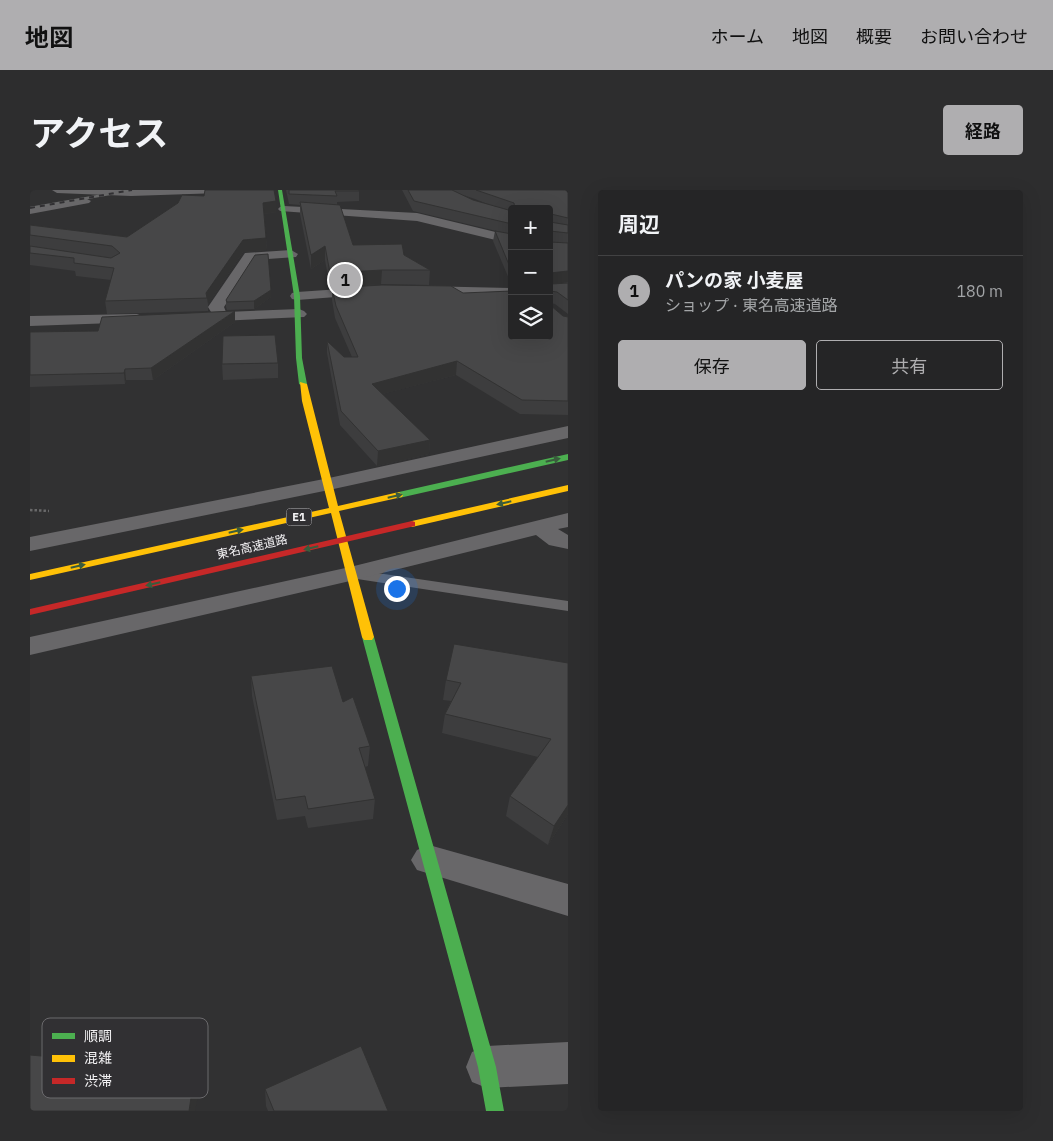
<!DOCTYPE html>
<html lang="ja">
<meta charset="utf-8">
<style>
:root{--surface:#252526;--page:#2d2d2e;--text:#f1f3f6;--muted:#a3a5a7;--line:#424243;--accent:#afaeb0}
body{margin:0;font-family:"IBM Plex Sans","Noto Sans JP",sans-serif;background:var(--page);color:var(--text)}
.controls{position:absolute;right:15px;top:15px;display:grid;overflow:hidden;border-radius:5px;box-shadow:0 5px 20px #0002}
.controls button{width:45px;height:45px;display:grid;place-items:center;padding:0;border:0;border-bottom:1px solid var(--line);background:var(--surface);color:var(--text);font:25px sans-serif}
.you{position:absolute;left:366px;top:398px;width:18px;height:18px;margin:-12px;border:4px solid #fff;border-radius:50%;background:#1a73e8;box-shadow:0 0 0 8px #1a73e833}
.badge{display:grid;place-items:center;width:32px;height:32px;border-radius:50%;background:var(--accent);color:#111;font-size:16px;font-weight:700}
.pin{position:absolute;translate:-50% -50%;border:2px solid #fff;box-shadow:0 1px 5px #0006}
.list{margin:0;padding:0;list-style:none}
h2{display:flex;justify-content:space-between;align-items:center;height:65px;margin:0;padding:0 20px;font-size:21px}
h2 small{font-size:16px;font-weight:400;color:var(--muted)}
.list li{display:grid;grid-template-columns:32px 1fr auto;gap:15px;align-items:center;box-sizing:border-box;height:70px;padding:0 20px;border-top:1px solid var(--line)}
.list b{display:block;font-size:19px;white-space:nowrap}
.list p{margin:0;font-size:16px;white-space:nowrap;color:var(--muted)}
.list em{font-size:16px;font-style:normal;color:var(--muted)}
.actions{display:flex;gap:10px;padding:15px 20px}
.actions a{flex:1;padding:11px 0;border:1px solid var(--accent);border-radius:5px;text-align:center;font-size:18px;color:var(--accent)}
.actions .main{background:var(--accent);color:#111}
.icon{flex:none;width:28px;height:28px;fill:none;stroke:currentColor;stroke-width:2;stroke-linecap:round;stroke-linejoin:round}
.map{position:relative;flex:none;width:538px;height:921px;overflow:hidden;border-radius:5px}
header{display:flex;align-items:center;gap:30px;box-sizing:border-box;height:70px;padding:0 25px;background:var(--accent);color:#111}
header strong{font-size:24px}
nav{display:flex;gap:28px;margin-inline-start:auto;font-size:18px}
.intro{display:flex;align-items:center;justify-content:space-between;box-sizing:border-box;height:120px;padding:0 30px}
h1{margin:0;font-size:35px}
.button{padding:12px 22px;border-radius:5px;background:var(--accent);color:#111;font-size:18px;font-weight:700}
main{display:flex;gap:30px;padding:0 30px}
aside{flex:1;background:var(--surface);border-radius:5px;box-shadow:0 5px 20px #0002}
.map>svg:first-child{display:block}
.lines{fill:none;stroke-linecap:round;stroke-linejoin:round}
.path{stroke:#69696a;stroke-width:2.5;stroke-dasharray:2.5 2;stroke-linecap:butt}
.lane{fill:#686769;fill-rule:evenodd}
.street{fill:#686769;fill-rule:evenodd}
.fast{fill:#4caf50;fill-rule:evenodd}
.slow{fill:#ffc107;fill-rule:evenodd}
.jam{fill:#c62828;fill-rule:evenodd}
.rail-casing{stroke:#686869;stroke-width:2.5}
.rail{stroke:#313033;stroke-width:2;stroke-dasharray:5;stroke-linecap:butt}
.wall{fill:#3d3d3e;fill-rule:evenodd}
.shaded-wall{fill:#323232}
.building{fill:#474748;stroke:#323232}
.oneway{fill:#3a5c3d}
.labels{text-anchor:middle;stroke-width:5;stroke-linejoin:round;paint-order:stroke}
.shield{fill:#313033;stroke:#b9b8ba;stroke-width:1}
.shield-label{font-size:11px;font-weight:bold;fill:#f3f2f4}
.street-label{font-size:12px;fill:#f3f2f4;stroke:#313033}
.key{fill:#313033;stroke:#6b6a6d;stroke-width:1}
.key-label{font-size:14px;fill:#f3f2f4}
</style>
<header>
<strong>地図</strong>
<nav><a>ホーム</a><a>地図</a><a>概要</a><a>お問い合わせ</a></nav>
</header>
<div class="intro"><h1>アクセス</h1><a class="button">経路</a></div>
<main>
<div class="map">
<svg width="538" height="921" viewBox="0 0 538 921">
<rect width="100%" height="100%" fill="#313132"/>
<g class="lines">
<!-- path -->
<path class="path" d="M 0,320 L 19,321"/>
<!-- lane -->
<path class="lane" d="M 320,379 L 538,411 L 538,421 L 314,387 L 312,384 L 314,381 Z"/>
<!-- street -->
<g class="street">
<path d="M 22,0 L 195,0 L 190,3 L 101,6 L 27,3 Z"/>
<path d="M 55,8 L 61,11 L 59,13 L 0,24 L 0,18 Z"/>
<path d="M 254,16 L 387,23 L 482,46 L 482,54 L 387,31 L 250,21 L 248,19 L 250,17 Z"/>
<path d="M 261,60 L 268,64 L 266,67 L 224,70 L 194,117 L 196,122 L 269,119 L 274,121 L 277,124 L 274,127 L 168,132 L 163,130 L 160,127 L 163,124 L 181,122 L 178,117 L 215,63 Z"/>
<path d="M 391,96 L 482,98 L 482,106 L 386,103 L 384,100 L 386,97 Z"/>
<path d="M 340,97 L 345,98 L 347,101 L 345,104 L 267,110 L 262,109 L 260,106 L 262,103 L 267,102 Z"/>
<path d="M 107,124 L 112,126 L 115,129 L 112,132 L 0,136 L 0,126 Z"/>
<path d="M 538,236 L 538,248 L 299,300 L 0,361 L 0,347 L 299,288 Z"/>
<path d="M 538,323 L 538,337 L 528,339 L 538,345 L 538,359 L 519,355 L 506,345 L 320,391 L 0,465 L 0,447 L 320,377 Z"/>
<path d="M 399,655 L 538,694 L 538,726 L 387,680 L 381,670 L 387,660 Z"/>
<path d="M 538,852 L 538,894 L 457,898 L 442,892 L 436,877 L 442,862 L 457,856 Z"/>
</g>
<!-- fast -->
<g class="fast">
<path d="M 248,0 L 252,0 L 270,106 L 272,168 L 277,194 L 273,196 L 269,194 L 266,168 L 264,106 Z"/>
<path d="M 538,264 L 538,270 L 369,308 L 365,305 L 369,302 Z"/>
<path d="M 338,443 L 344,447 L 466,877 L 474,921 L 456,921 L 448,877 L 332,447 Z"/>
</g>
<!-- slow -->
<g class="slow">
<path d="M 270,192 L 277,194 L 308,316 L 369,302 L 373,305 L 372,307 L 309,321 L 344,447 L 342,450 L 334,450 L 332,447 L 301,323 L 0,390 L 0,384 L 299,318 L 272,211 Z"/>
<path d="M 538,295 L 538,301 L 382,337 L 377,334 L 382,331 Z"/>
</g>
<!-- jam -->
<path class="jam" d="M 382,331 L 385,332 L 385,336 L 0,425 L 0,419 Z"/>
<defs>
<path id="rail" d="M 0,18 L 102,0"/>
</defs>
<!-- rail casing -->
<use href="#rail" class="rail-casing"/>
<!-- rail -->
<use href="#rail" class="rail"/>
</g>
<!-- wall -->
<g class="wall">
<path d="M 256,0 L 329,0 L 329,11 L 307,12 L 307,14 L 323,55 L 374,65 L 400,80 L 399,95 L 351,94 L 300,98 L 295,70 L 281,79 L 270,24 L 270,15 L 259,14 Z"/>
<path d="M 372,0 L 538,0 L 538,124 L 525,114 L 520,113 L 520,115 L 533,126 L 538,127 L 538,225 L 490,224 L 426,185 L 352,204 L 400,250 L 399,264 L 347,276 L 310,235 L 297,163 L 297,151 L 314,167 L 322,167 L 305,128 L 302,110 L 302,98 L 482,146 L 519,19 L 482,19 L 482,96 L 463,51 L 465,41 L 479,44 L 383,21 ZM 433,5 L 445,9 L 460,15 L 443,10 Z"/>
<path d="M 246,11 L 246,22 L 234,24 L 237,60 L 213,62 L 178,114 L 178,121 L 77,124 L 75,111 L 81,90 L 46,86 L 45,81 L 0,75 L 0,35 L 97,47 Z"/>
<path d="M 241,100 L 241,107 L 224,119 L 197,120 L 196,117 L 196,110 Z"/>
<path d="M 205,132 L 123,190 L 96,190 L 95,194 L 0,197 L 0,142 L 68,141 Z"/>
<path d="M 248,173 L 248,188 L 193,190 L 192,174 Z"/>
<path d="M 538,473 L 538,624 L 518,655 L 476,626 L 480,606 L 508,567 L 412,543 L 415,524 L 421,511 L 413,510 L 416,490 Z"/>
<path d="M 221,486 L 313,512 L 340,556 L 338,576 L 335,577 L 345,609 L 343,629 L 278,638 L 275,626 L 247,630 L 222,506 Z"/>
<path d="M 235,899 L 358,921 L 238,921 L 236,916 Z"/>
</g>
<!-- shaded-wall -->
<g class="shaded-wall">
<path d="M 246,11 L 246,22 L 234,24 L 233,13 Z"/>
<path d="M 236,48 L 237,60 L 213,62 L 178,114 L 177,108 L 176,103 L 213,50 Z"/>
<path d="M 295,56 L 295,70 L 281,79 L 281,65 Z"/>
<path d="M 352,80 L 351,94 L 300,98 L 300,83 Z"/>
<path d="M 538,81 L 538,92 L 519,95 L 520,83 Z"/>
<path d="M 241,100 L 241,107 L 224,119 L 224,111 Z"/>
<path d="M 205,121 L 205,132 L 123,190 L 121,178 Z"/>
<path d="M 427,171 L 426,185 L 341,207 L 342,194 Z"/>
<path d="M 95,179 L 96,190 L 95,194 L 94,183 Z"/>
<path d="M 400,250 L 399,264 L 347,276 L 348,261 Z"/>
<path d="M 538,615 L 538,624 L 518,655 L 524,636 Z"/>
<path d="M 91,873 L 96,891 L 89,883 Z"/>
<path d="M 164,888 L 168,906 L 165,921 L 159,921 Z"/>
</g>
<!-- building -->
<g class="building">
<path d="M 175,0 L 244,0 L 246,11 L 233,13 L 236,48 L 213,50 L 176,103 L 177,108 L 75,111 L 84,78 L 44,73 L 44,68 L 0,63 L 0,56 L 81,68 L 90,63 L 82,56 L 0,45 L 0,35 L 97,47 L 148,13 L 152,5 L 174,6 Z"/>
<path d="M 259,0 L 329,0 L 329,1 L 305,1 L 307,6 L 259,4 Z"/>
<path d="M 378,0 L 422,0 L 443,10 L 482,21 L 482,34 L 384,11 Z"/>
<path d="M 446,0 L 538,0 L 538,28 L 521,24 L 519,26 L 519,19 L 485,19 L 484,13 Z"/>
<path d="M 270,12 L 310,15 L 323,55 L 372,54 L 374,65 L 400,80 L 352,80 L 300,83 L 295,56 L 281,65 Z"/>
<path d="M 519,27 L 520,32 L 538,35 L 538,43 L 520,41 L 520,52 L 538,53 L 538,81 L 520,83 L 519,92 Z"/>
<path d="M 465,41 L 482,44 L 482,82 Z"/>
<path d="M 238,64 L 241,100 L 224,111 L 197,112 L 196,110 L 225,65 Z"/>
<path d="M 519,92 L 521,94 L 538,93 L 538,110 L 527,102 L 520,101 L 520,115 L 533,126 L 538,127 L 538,211 L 492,210 L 427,171 L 342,194 L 400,250 L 348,261 L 311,221 L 297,151 L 314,167 L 328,167 L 306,116 L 302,98 L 352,95 L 421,96 L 433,103 L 482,101 L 482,146 L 519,146 Z"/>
<path d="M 205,121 L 121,178 L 95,179 L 94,183 L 0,185 L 0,142 L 68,141 L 72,127 Z"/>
<path d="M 245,145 L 248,173 L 192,174 L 193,146 Z"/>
<path d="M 424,454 L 538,473 L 538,615 L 524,636 L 480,606 L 521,549 L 415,524 L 431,493 L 416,490 Z"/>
<path d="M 302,476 L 313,512 L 323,507 L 340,556 L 329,558 L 345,609 L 278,619 L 275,606 L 246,610 L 221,486 Z"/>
<path d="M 331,856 L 358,921 L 244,921 L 235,899 Z"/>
<path d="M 0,865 L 91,873 L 89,883 L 164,888 L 159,921 L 0,921 Z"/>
</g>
<!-- one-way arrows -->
<defs><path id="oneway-solid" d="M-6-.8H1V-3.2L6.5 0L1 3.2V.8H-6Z" transform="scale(1.25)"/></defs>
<g class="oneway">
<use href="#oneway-solid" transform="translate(523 270) rotate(-13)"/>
<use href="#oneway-solid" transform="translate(365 306) rotate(-13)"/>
<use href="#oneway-solid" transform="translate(474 313) rotate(167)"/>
<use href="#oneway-solid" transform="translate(206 341) rotate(-13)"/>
<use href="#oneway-solid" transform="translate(281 358) rotate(167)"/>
<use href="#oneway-solid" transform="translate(48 376) rotate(-13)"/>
<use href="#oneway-solid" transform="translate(123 394) rotate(167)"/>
</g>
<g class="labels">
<!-- shield labels -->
<rect class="shield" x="256.5" y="318.5" width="25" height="17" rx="4"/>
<g class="shield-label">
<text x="269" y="331">E1</text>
</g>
<!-- street labels -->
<g class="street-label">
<text transform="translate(222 357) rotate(-13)" y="4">東名高速道路</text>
</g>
</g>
<!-- legend -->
<rect x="12" y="828" width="166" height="80" rx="8" class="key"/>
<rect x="22" y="843" width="23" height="6" fill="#4caf50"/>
<rect x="22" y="865" width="23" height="7" fill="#ffc107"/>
<rect x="22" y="888" width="23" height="6" fill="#c62828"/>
<g class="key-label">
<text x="54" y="851">順調</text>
<text x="54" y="873">混雑</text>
<text x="54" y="896">渋滞</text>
</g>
</svg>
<div class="controls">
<button>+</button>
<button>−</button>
<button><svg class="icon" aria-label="layers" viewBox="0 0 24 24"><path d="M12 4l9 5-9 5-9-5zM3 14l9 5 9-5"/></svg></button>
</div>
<div class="you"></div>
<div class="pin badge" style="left:315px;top:90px">1</div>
</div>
<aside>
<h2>周辺<small></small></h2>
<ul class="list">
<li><span class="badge">1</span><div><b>パンの家 小麦屋</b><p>ショップ · 東名高速道路</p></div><em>180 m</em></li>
</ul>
<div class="actions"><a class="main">保存</a><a>共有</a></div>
</aside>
</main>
